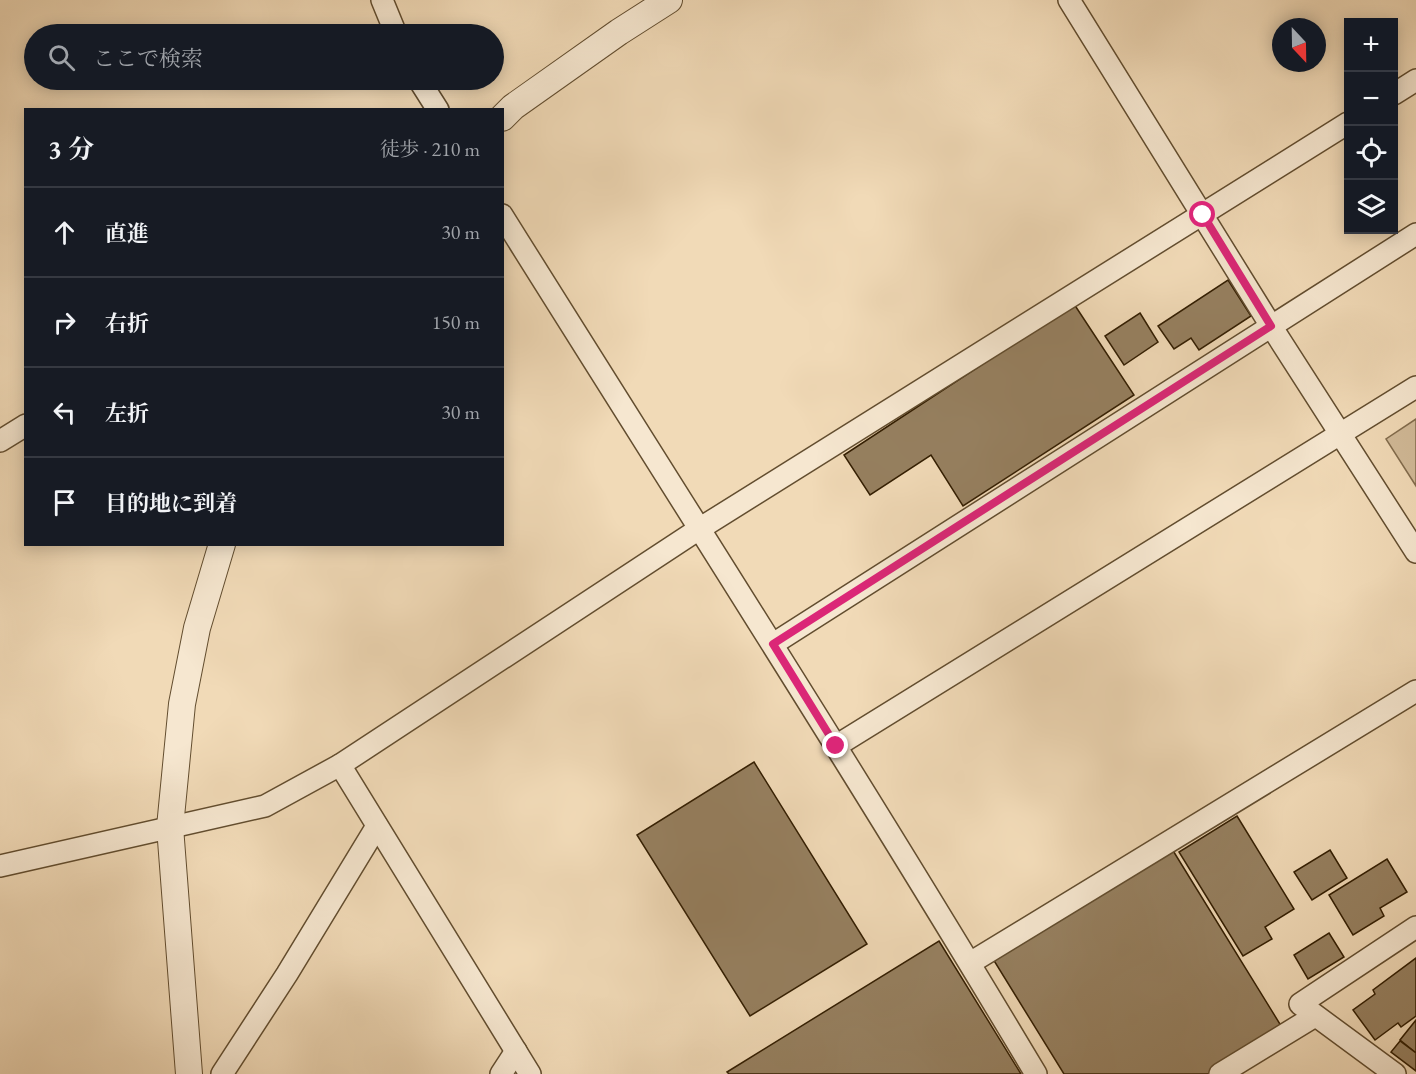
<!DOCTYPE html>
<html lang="ja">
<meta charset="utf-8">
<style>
:root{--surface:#171b24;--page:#20242c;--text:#f1f3f6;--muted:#9ea1a6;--line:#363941}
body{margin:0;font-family:"EB Garamond","Noto Serif JP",serif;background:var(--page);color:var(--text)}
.controls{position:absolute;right:18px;top:18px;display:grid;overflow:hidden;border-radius:0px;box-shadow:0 3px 15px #0003}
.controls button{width:54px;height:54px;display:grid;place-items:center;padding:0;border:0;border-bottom:2px solid var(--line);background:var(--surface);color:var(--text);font:30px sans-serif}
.compass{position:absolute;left:1272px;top:18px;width:54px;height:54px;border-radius:50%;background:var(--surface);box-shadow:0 3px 15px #0003;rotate:158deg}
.stop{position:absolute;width:18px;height:18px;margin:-14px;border:4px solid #db2777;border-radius:50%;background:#fff}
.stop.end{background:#db2777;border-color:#fff;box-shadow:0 2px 6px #0008}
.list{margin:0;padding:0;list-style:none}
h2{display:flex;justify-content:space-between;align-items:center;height:78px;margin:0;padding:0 24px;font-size:26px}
h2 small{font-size:20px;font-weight:400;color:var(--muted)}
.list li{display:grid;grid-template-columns:39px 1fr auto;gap:18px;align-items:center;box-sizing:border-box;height:90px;padding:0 24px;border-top:2px solid var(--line)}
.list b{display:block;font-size:22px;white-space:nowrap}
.list em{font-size:20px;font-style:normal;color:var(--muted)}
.icon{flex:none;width:33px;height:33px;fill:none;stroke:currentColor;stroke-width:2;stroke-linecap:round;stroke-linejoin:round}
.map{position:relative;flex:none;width:1416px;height:1074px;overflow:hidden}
.search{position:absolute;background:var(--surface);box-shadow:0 3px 15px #0003;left:24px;top:24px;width:480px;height:66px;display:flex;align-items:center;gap:15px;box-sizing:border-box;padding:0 21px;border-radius:33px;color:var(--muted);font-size:22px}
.panel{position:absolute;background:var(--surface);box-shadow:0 3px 15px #0003;left:24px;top:108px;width:480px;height:438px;border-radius:0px}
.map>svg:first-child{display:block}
.green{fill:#d1ba98;stroke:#826c4d;stroke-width:1.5}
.building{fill:#968060;stroke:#331e02;stroke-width:1.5}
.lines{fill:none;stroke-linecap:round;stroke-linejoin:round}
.minor-casing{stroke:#624d2f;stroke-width:24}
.tertiary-casing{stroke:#624d2f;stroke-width:28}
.minor{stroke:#f6e7d0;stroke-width:21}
.tertiary{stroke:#f6e7d0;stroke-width:26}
.route{stroke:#db2777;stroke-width:8}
</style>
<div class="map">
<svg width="1416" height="1074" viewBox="0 0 1416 1074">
<rect width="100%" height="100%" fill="#f1dab7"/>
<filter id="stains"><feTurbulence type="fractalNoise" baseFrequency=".00333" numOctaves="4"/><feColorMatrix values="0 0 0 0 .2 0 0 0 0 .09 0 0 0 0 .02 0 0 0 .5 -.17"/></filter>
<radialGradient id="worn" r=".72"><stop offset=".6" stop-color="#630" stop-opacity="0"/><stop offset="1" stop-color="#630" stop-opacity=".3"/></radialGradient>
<!-- green -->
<path class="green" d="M 1416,419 L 1416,486 L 1386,439 Z"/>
<!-- building -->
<g class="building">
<path d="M 1228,280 L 1251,316 L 1199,350 L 1191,338 L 1174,349 L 1158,326 Z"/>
<path d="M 1074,304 L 1134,395 L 963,506 L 931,455 L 870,495 L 844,455 Z"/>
<path d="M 1140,313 L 1158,342 L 1124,365 L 1105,336 Z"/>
<path d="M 754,762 L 867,944 L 750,1016 L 637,835 Z"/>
<path d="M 1237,816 L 1294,909 L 1265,927 L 1272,939 L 1243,956 L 1179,852 Z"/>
<path d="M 1172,849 L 1283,1029 L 1211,1074 L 1064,1074 L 993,959 Z"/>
<path d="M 1330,850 L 1347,878 L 1312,900 L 1294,872 Z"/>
<path d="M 1387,859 L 1407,892 L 1380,908 L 1384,916 L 1353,935 L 1329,895 Z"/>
<path d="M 1329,933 L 1344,957 L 1308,979 L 1294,955 Z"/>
<path d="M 939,941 L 1021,1074 L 729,1074 L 727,1072 Z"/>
<path d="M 1416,958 L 1416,1016 L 1401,1027 L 1398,1023 L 1375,1040 L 1353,1010 L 1375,994 L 1373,990 Z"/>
<path d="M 1416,1020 L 1416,1053 L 1400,1040 Z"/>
<path d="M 1400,1041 L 1416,1053 L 1416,1071 L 1391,1052 Z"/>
</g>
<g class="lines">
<defs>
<g id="minor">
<path d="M 382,0 L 396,34"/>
<path d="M 1069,0 L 1271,326 L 1416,552"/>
<path d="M 419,80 L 438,110"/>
<path d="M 1394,94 L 1416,80"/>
<path d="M 502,215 C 681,501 863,784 1036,1074"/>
<path d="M 0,441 L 26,425"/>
<path d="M 773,644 L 1416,234"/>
<path d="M 836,746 L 1416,387"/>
<path d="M 340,765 L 530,1074"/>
<path d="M 0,866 L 265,806 L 340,765 L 699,529 L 1348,123"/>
<path d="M 970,963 L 1416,691"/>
<path d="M 222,1074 L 287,974 L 377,826"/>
<path d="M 501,1074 L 516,1051"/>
<path d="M 1220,1074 L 1315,1016"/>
<path d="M 1395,1074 L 1300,1004 L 1416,927"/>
</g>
<g id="tertiary">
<path d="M 502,118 L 513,107 L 619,32 L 669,0"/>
<path d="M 189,1074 L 170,827 L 182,704 L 197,628 L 222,544"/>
</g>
</defs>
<!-- minor casing -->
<use href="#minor" class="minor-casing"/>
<!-- tertiary casing -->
<use href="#tertiary" class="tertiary-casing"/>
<!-- minor -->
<use href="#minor" class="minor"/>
<!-- tertiary -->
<use href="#tertiary" class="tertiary"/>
</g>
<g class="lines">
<!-- route -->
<path class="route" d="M 836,746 L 773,644 L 1271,326 L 1203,215"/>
</g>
<rect width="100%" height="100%" filter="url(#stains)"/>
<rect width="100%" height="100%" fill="url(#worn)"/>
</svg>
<div class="controls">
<button>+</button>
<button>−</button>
<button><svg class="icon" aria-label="locate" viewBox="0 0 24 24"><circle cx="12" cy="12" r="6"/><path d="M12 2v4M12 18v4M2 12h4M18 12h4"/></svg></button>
<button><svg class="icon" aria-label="layers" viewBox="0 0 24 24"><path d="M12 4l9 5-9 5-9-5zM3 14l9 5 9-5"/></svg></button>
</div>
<svg class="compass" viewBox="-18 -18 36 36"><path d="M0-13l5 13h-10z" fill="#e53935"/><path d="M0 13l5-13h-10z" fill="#9ea1a6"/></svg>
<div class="stop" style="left:1203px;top:215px"></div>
<div class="stop end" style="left:836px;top:746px"></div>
<div class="search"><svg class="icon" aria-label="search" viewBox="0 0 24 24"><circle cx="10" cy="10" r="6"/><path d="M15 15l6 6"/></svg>ここで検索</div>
<section class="panel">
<h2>3 分<small>徒歩 · 210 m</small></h2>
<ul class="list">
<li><svg class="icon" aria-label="ahead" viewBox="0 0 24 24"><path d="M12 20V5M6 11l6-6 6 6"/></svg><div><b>直進</b></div><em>30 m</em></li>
<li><svg class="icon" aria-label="right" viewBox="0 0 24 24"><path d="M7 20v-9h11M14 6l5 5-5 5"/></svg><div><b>右折</b></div><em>150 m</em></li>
<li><svg class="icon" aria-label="left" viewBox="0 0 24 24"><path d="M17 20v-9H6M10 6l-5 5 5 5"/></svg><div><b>左折</b></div><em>30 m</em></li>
<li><svg class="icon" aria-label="arrive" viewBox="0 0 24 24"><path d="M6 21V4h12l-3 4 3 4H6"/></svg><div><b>目的地に到着</b></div></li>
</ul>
</section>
</div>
